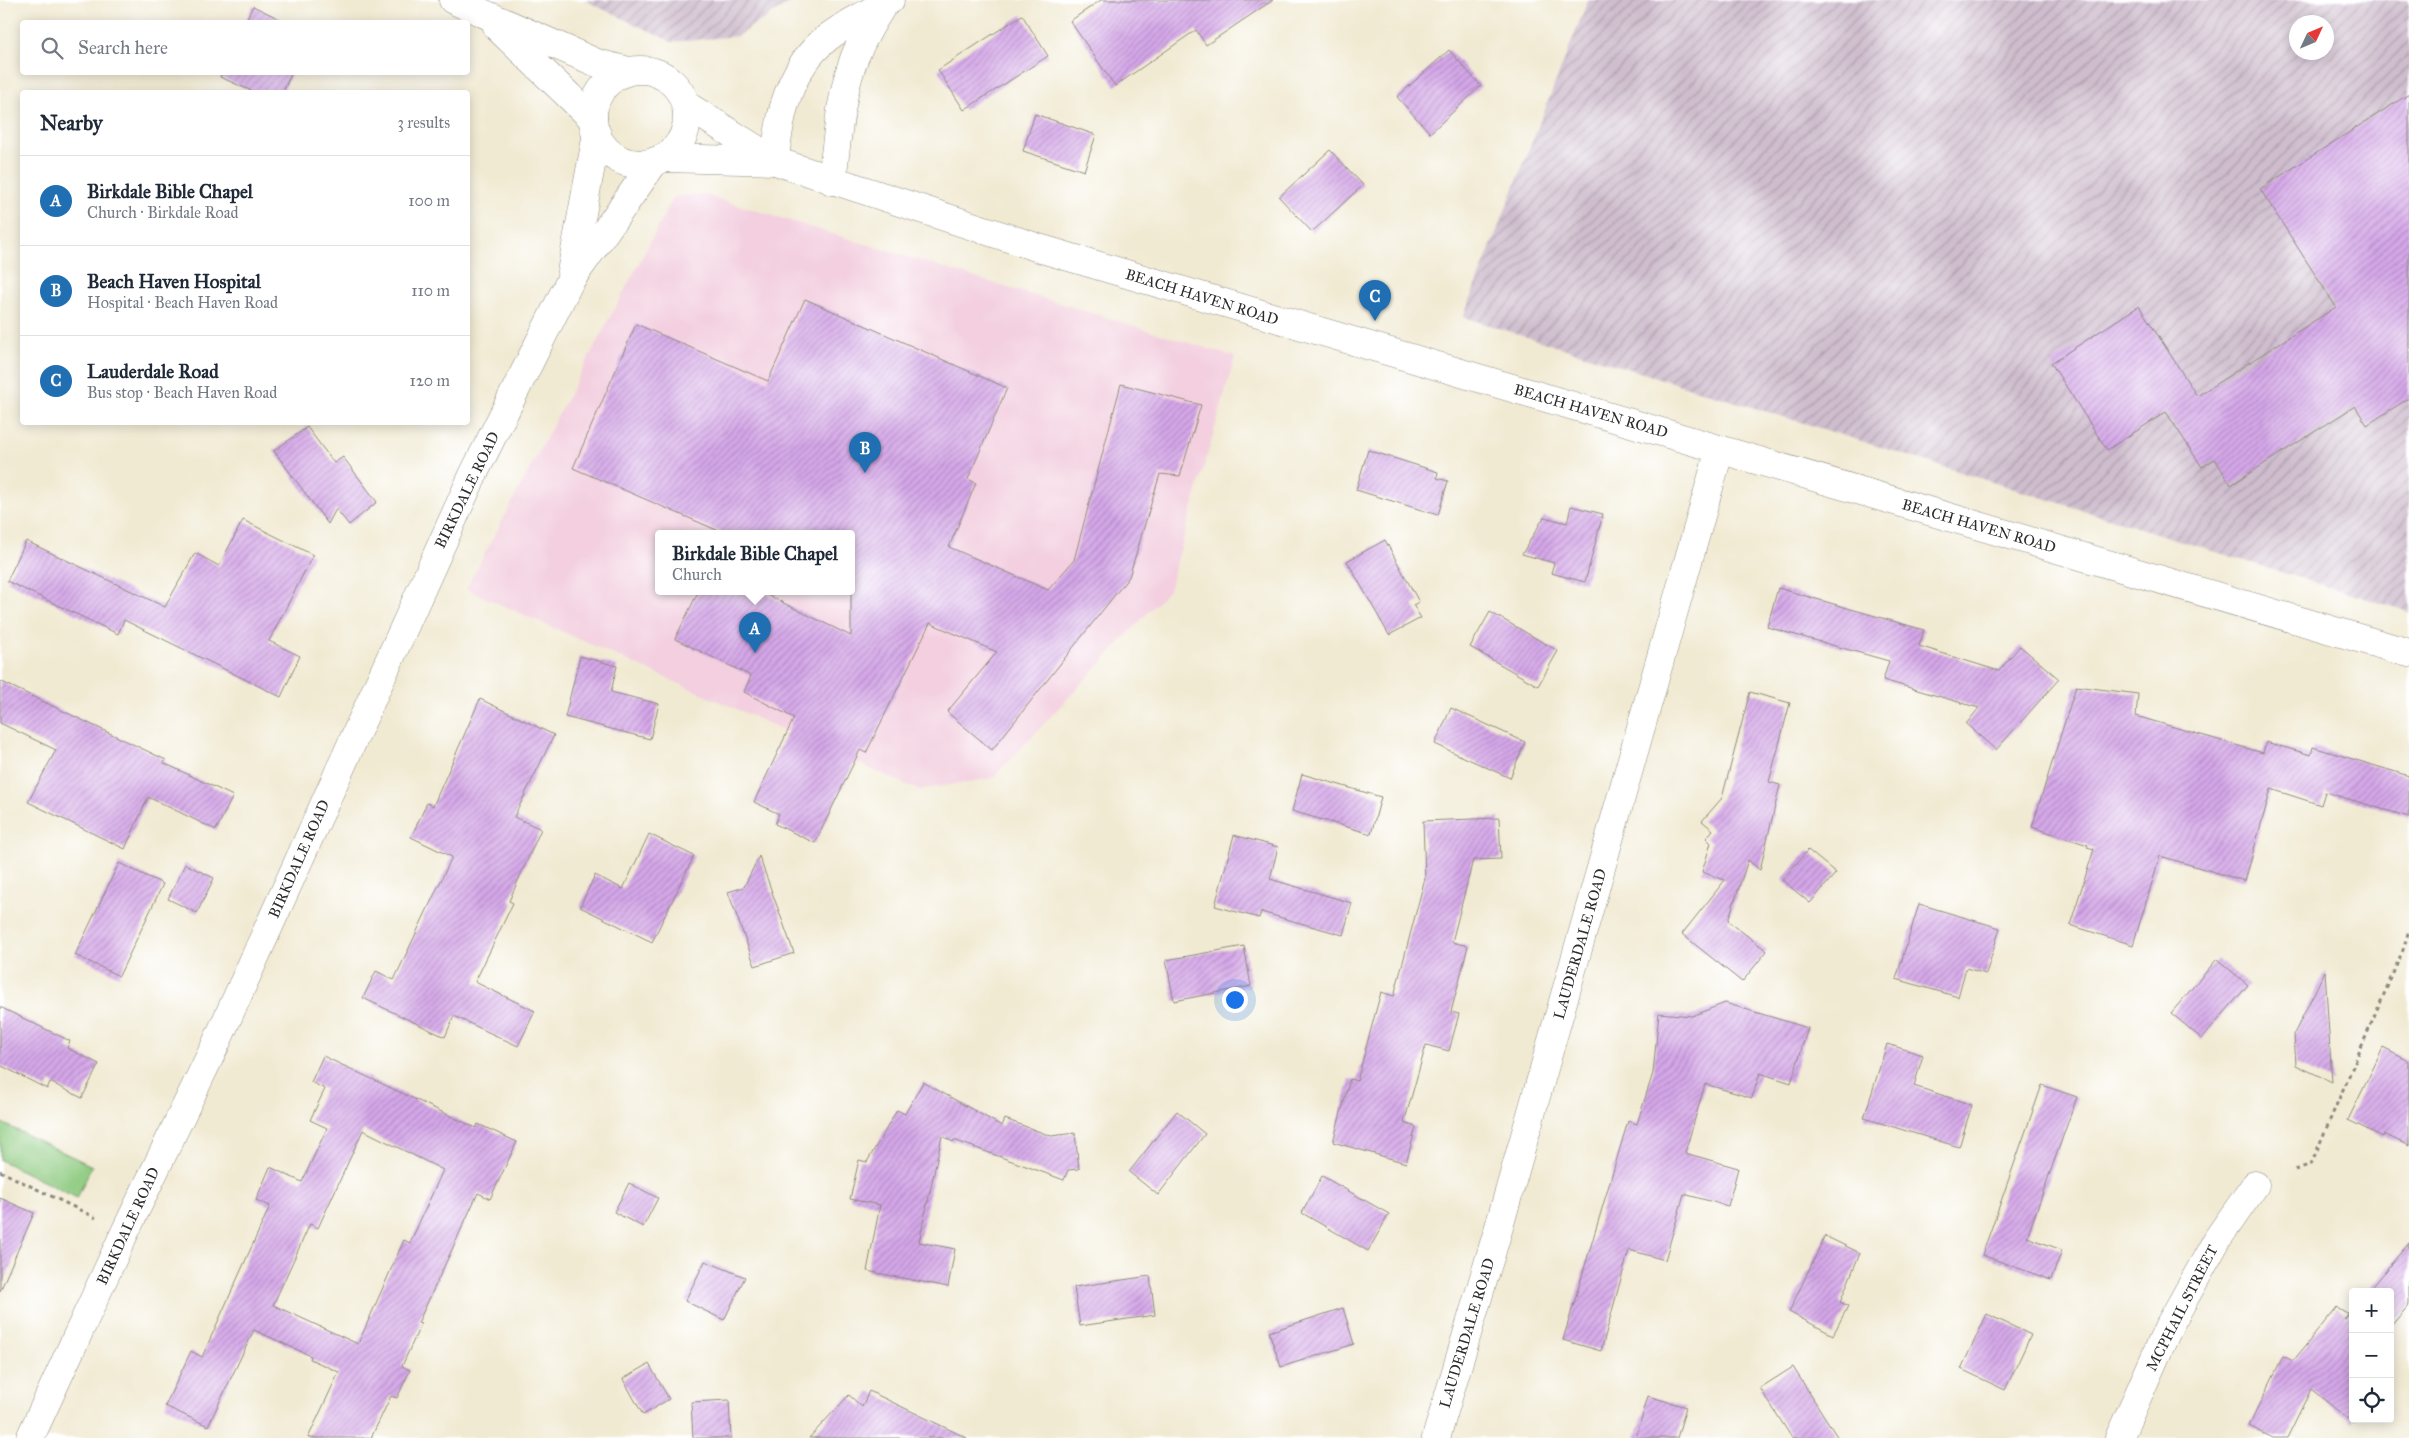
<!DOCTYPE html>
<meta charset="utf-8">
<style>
:root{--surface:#fff;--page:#f6f6f7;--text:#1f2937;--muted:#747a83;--line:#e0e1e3;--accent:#1f6fb2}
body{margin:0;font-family:"IM FELL Great Primer",serif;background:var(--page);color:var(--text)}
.controls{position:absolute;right:15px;bottom:15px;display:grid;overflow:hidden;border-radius:5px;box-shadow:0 2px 12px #0003}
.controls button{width:45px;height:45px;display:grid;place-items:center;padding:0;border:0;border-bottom:1px solid var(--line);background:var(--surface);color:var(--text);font:25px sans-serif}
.compass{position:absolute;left:2289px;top:15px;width:45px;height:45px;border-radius:50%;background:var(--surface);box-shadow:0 2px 12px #0003;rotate:46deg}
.you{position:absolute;left:1234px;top:999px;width:18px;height:18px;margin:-12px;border:4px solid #fff;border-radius:50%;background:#1a73e8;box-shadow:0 0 0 8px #1a73e833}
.badge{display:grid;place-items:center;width:32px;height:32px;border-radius:50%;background:var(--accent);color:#fff;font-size:16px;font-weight:700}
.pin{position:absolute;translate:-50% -41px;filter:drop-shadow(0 1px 2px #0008)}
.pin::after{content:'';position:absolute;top:26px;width:18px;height:15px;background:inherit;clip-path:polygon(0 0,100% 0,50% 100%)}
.popup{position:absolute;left:655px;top:530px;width:200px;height:65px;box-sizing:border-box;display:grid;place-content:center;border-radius:5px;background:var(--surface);filter:drop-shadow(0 1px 4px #0005);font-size:16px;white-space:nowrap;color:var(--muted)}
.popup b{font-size:19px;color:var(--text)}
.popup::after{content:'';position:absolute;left:50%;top:100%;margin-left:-10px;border:10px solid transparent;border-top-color:var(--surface)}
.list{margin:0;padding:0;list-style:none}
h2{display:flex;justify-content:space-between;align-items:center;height:65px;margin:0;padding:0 20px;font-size:21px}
h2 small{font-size:16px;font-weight:400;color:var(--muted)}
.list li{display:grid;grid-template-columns:32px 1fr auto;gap:15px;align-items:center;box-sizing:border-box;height:90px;padding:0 20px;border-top:1px solid var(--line)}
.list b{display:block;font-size:19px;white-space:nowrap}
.list p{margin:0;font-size:16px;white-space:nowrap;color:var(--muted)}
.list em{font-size:16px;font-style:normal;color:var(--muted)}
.icon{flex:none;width:28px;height:28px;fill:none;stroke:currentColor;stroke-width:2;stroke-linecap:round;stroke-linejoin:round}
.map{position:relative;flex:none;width:2409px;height:1438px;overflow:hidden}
.search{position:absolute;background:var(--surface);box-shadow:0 2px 12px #0003;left:20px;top:20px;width:450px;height:55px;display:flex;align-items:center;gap:12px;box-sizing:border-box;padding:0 18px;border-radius:5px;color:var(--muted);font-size:19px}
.panel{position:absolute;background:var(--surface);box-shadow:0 2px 12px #0003;left:20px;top:90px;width:450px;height:335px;border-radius:5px}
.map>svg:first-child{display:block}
.built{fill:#f3cfdf;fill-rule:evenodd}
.industrial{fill:url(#industrial-furrows);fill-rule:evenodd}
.grass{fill:#8eca80;stroke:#5c7a56}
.building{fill:url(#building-hatch);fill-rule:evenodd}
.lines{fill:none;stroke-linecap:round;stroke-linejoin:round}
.minor-casing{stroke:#8e8a7f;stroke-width:29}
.tertiary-casing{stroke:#8e8a7f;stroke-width:29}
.secondary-casing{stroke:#8e8a7f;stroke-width:29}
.path{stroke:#8e8a7f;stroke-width:3;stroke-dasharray:4 4;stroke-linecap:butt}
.minor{stroke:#fff;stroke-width:28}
.tertiary{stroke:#fff;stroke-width:28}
.secondary{stroke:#fff;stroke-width:28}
.labels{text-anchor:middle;stroke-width:4;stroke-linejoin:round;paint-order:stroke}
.street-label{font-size:15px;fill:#2b2b2b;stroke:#fff}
</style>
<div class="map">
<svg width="2409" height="1438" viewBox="0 0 2409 1438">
<defs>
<pattern id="industrial-furrows" width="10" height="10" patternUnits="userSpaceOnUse" patternTransform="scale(1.25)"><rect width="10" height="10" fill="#cfbdce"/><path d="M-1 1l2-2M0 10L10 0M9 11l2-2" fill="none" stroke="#a89aa7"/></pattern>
<pattern id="building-hatch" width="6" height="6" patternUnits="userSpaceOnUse" patternTransform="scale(1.25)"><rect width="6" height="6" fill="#d5a7e9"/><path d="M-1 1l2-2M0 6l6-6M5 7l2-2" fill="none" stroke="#ad88bd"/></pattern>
</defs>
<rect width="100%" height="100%" fill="#fff"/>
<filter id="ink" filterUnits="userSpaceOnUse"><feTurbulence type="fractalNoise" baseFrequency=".02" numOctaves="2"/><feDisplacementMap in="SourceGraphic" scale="10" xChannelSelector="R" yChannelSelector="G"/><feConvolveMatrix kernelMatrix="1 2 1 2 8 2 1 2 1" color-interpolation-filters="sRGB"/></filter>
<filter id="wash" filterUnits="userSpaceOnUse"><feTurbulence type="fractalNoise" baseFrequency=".0096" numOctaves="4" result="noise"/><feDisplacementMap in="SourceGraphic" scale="20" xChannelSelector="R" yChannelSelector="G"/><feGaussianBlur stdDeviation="1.12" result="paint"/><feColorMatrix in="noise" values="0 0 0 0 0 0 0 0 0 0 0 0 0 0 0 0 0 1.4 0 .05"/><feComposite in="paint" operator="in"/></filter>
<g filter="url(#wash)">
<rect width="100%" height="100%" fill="#f1ead3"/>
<!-- built -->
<path class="built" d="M 702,194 L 1235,357 L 1169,590 L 993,778 L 919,790 L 466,589 L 674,197 ZM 659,534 L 851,534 L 851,592 L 659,592 Z"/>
<!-- industrial -->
<g class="industrial">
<path d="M 584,0 L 794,0 L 737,36 L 672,42 Z"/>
<path d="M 1588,0 L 2409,0 L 2409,612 L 1463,317 ZM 2296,22 L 2326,22 L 2326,52 L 2296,52 Z"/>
</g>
<!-- grass -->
<path class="grass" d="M 0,1122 L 92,1166 L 77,1198 L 0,1160 Z"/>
<g id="blocks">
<!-- building -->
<g class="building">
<path d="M 1101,0 L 1273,0 L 1206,45 L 1196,30 L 1115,86 L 1070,21 Z"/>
<path d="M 253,6 L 286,22 L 245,22 Z"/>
<path d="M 1022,15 L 1048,56 L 964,110 L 938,70 Z"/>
<path d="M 1449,50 L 1481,86 L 1430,133 L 1397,97 Z"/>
<path d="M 222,72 L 292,72 L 283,92 L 254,92 L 220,77 Z"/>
<path d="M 2409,94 L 2409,398 L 2367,425 L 2355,406 L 2231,485 L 2215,459 L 2202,467 L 2166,412 L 2107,450 L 2051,363 L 2139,306 L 2197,396 L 2336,307 L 2260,189 Z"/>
<path d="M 1035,114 L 1096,135 L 1084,171 L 1023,151 Z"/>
<path d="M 1330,150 L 1363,185 L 1312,232 L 1279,197 Z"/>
<path d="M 805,299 L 1007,388 L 968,479 L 976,483 L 949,547 L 1048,590 L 1074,560 L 1121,384 L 1201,405 L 1180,476 L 1160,474 L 1129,577 L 992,750 L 947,712 L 997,652 L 930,623 L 866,753 L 860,750 L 815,843 L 775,824 L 779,814 L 754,802 L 794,718 L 744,692 L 751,676 L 675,639 L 698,592 L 761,592 L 851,636 L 851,534 L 726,534 L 573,468 L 636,324 L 768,381 Z"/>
<path d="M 307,427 L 334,463 L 343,457 L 377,502 L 349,525 L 336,509 L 328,524 L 274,451 Z"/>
<path d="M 1368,450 L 1438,472 L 1437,478 L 1448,481 L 1438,515 L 1356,490 Z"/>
<path d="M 1571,506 L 1603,514 L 1585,582 L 1551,573 L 1554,563 L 1522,554 L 1544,517 L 1567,523 Z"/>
<path d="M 243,520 L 313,555 L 269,641 L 300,656 L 281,697 L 124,620 L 118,634 L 7,581 L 26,541 L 165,607 L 195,553 L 219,566 Z"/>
<path d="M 1385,540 L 1419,602 L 1413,605 L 1421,618 L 1389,635 L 1347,561 Z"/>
<path d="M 1778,588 L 1924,630 L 1919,646 L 1999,671 L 2020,646 L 2059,679 L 1996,750 L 1966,724 L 1979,708 L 1883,680 L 1889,661 L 1767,627 Z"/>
<path d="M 1490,612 L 1558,651 L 1538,686 L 1470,647 Z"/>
<path d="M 580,656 L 617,666 L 611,692 L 659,704 L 650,739 L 565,717 Z"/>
<path d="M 0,681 L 166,760 L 164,763 L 233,796 L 216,830 L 148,797 L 125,849 L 28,802 L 56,750 L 0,723 Z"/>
<path d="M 2076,686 L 2138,694 L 2136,716 L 2263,753 L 2266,742 L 2311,755 L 2313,747 L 2409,776 L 2409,817 L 2325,792 L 2321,805 L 2271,789 L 2245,881 L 2160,856 L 2133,945 L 2070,925 L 2094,849 L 2087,847 L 2088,845 L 2032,827 Z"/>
<path d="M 1750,692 L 1790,703 L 1769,782 L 1780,785 L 1760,870 L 1748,860 L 1728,921 L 1767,951 L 1742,982 L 1682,934 L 1725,880 L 1702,872 L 1711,843 L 1706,838 L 1713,830 L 1702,821 L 1722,798 Z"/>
<path d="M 480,699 L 554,735 L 514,817 L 541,829 L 509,901 L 513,903 L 475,982 L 535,1011 L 518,1046 L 454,1016 L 445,1037 L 363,998 L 376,971 L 394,980 L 452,857 L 411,837 L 427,803 L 433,806 Z"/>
<path d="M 1451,708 L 1525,742 L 1510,778 L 1435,744 Z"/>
<path d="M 1302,774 L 1381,797 L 1371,834 L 1292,811 Z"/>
<path d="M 1499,818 L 1501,859 L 1473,860 L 1452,942 L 1468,946 L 1451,1012 L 1459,1014 L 1449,1051 L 1426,1045 L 1404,1123 L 1416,1127 L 1406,1163 L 1333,1142 L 1350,1079 L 1357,1081 L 1381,992 L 1394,996 L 1425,878 L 1423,821 Z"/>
<path d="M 649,834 L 694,856 L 652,942 L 580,907 L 595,875 L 623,889 Z"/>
<path d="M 1234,835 L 1278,847 L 1270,879 L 1352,903 L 1343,935 L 1261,912 L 1259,918 L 1215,906 Z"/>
<path d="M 1808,850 L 1836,873 L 1810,903 L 1782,880 Z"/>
<path d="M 759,856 L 794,953 L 755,966 L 728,892 L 744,887 Z"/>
<path d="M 119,863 L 163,884 L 119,976 L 75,955 Z"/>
<path d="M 185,864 L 214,878 L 197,913 L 168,899 Z"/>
<path d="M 1919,904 L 2000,928 L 1986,974 L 1966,968 L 1958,997 L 1896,979 Z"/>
<path d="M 1244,946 L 1251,986 L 1174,1001 L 1166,960 Z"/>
<path d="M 2217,959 L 2248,985 L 2202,1039 L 2171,1013 Z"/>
<path d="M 2325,971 L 2332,1082 L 2296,1065 L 2294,1034 Z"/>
<path d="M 1725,1003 L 1808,1028 L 1791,1083 L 1760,1073 L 1752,1098 L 1705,1084 L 1685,1153 L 1738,1168 L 1728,1206 L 1684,1194 L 1665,1260 L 1629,1250 L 1601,1351 L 1563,1340 L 1628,1121 L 1637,1124 L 1653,1073 L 1659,1013 L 1692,1016 Z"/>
<path d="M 0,1007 L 70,1041 L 67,1048 L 99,1064 L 82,1098 L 50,1082 L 47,1089 L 0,1065 Z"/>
<path d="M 1887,1044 L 1923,1055 L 1914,1086 L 1972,1105 L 1959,1147 L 1864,1118 Z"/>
<path d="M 2383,1048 L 2409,1061 L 2409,1146 L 2384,1134 L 2383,1137 L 2348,1120 Z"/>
<path d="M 323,1056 L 476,1128 L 478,1124 L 517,1142 L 490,1199 L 478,1193 L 418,1323 L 421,1324 L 402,1366 L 410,1370 L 397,1398 L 391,1396 L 371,1438 L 308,1438 L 339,1372 L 310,1359 L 311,1356 L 254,1330 L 208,1426 L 165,1406 L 191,1351 L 202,1357 L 270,1206 L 256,1200 L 270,1167 L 302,1182 L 327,1128 L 310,1120 L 325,1089 L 311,1082 ZM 363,1130 L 443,1170 L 410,1243 L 404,1240 L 358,1344 L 273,1305 L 310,1224 L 318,1228 Z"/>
<path d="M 923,1082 L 1002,1126 L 1005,1119 L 1051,1136 L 1075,1133 L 1079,1169 L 1068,1170 L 1064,1180 L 954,1140 L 953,1142 L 942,1136 L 919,1242 L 955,1249 L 948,1287 L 867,1271 L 880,1205 L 850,1199 L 859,1160 L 867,1162 L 897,1110 L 905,1114 Z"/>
<path d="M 2042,1085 L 2077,1097 L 2027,1237 L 2062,1250 L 2051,1280 L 1982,1255 Z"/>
<path d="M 1177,1111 L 1205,1134 L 1158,1195 L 1129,1172 Z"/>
<path d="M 1322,1176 L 1389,1214 L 1368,1251 L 1302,1213 Z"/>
<path d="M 629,1183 L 658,1198 L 643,1227 L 614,1212 Z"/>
<path d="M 0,1198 L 34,1213 L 0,1291 Z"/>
<path d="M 1825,1236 L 1860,1253 L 1840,1302 L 1848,1306 L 1833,1335 L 1789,1312 Z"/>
<path d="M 2409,1243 L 2409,1305 L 2390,1327 L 2390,1292 L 2367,1292 Z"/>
<path d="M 705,1261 L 745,1277 L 724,1320 L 685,1301 Z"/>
<path d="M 1150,1276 L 1155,1315 L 1080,1326 L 1074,1287 Z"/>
<path d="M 2337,1307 L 2347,1313 L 2344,1319 L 2353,1309 L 2353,1423 L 2311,1389 L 2287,1438 L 2273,1438 L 2249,1426 L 2283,1356 L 2293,1361 Z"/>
<path d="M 1343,1308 L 1354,1344 L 1281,1367 L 1269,1332 Z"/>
<path d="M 1987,1314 L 2031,1335 L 2005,1390 L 1961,1369 Z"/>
<path d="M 649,1364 L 669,1399 L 643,1415 L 623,1379 Z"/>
<path d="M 1793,1367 L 1838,1438 L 1792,1438 L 1760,1388 Z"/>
<path d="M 869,1391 L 967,1438 L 809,1438 L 849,1395 L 862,1407 Z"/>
<path d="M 1648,1396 L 1686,1407 L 1677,1438 L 1636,1438 Z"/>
<path d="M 729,1400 L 731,1438 L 693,1438 L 691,1402 Z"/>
</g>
</g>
</g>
<g filter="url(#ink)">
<use href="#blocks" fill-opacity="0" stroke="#8e8a7f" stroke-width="1"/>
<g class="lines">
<defs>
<g id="minor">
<path d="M 775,161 C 779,115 789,68 827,38 C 846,23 870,13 890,0"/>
<path d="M 832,181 C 837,140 840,97 854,59 C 861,41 871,24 881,8"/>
<path d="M 2119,1438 L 2170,1324 L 2218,1238 L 2255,1185"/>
</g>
<path id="tertiary" d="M 1436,1438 L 1499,1227 L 1720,449"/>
<g id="secondary">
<path d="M 453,0 L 597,63 L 629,71"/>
<path d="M 497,27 L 593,119"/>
<circle cx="640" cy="117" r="47"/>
<path d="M 686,105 L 775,161 L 1042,249 L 2409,653"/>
<path d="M 662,158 L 775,161"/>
<path d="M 571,272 L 597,134"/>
<path d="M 30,1438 L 125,1232 L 214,1048 L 473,475 L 570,281 L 655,161"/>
</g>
</defs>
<!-- minor casing -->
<use href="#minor" class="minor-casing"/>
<!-- tertiary casing -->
<use href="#tertiary" class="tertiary-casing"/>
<!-- secondary casing -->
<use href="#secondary" class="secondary-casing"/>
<!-- path -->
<g class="path">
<path d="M 2295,1170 L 2311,1164 L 2403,950 L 2409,930"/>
<path d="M 0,1171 L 96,1218"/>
</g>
<!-- minor -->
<use href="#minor" class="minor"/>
<!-- tertiary -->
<use href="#tertiary" class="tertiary"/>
<!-- secondary -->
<use href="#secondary" class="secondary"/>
</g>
</g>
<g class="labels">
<!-- street labels -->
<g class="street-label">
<text transform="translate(1202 297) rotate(17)" y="5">BEACH HAVEN ROAD</text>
<text transform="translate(1591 411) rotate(16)" y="5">BEACH HAVEN ROAD</text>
<text transform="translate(467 490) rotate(-64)" y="5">BIRKDALE ROAD</text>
<text transform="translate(1979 526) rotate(16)" y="5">BEACH HAVEN ROAD</text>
<text transform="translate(299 859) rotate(-66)" y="5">BIRKDALE ROAD</text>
<text transform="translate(1580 944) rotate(-74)" y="5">LAUDERDALE ROAD</text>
<text transform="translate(128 1226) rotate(-65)" y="5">BIRKDALE ROAD</text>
<text transform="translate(2182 1308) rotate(-63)" y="5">MCPHAIL STREET</text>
<text transform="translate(1467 1333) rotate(-73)" y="5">LAUDERDALE ROAD</text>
</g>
</g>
</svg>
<div class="controls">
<button>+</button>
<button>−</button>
<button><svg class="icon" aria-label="locate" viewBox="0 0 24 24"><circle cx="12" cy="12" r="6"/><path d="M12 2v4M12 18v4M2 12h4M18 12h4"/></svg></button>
</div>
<svg class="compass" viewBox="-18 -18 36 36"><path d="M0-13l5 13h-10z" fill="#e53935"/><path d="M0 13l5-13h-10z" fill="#747a83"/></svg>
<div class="you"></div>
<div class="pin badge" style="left:755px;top:653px">A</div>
<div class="popup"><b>Birkdale Bible Chapel</b>Church</div>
<div class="pin badge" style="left:865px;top:473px">B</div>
<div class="pin badge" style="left:1375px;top:321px">C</div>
<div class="search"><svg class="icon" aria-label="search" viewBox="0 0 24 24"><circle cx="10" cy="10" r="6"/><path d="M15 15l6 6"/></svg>Search here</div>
<section class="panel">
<h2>Nearby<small>3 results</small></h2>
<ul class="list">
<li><span class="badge">A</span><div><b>Birkdale Bible Chapel</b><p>Church · Birkdale Road</p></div><em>100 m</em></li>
<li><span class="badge">B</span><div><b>Beach Haven Hospital</b><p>Hospital · Beach Haven Road</p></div><em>110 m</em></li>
<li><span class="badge">C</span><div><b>Lauderdale Road</b><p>Bus stop · Beach Haven Road</p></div><em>120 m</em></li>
</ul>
</section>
</div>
